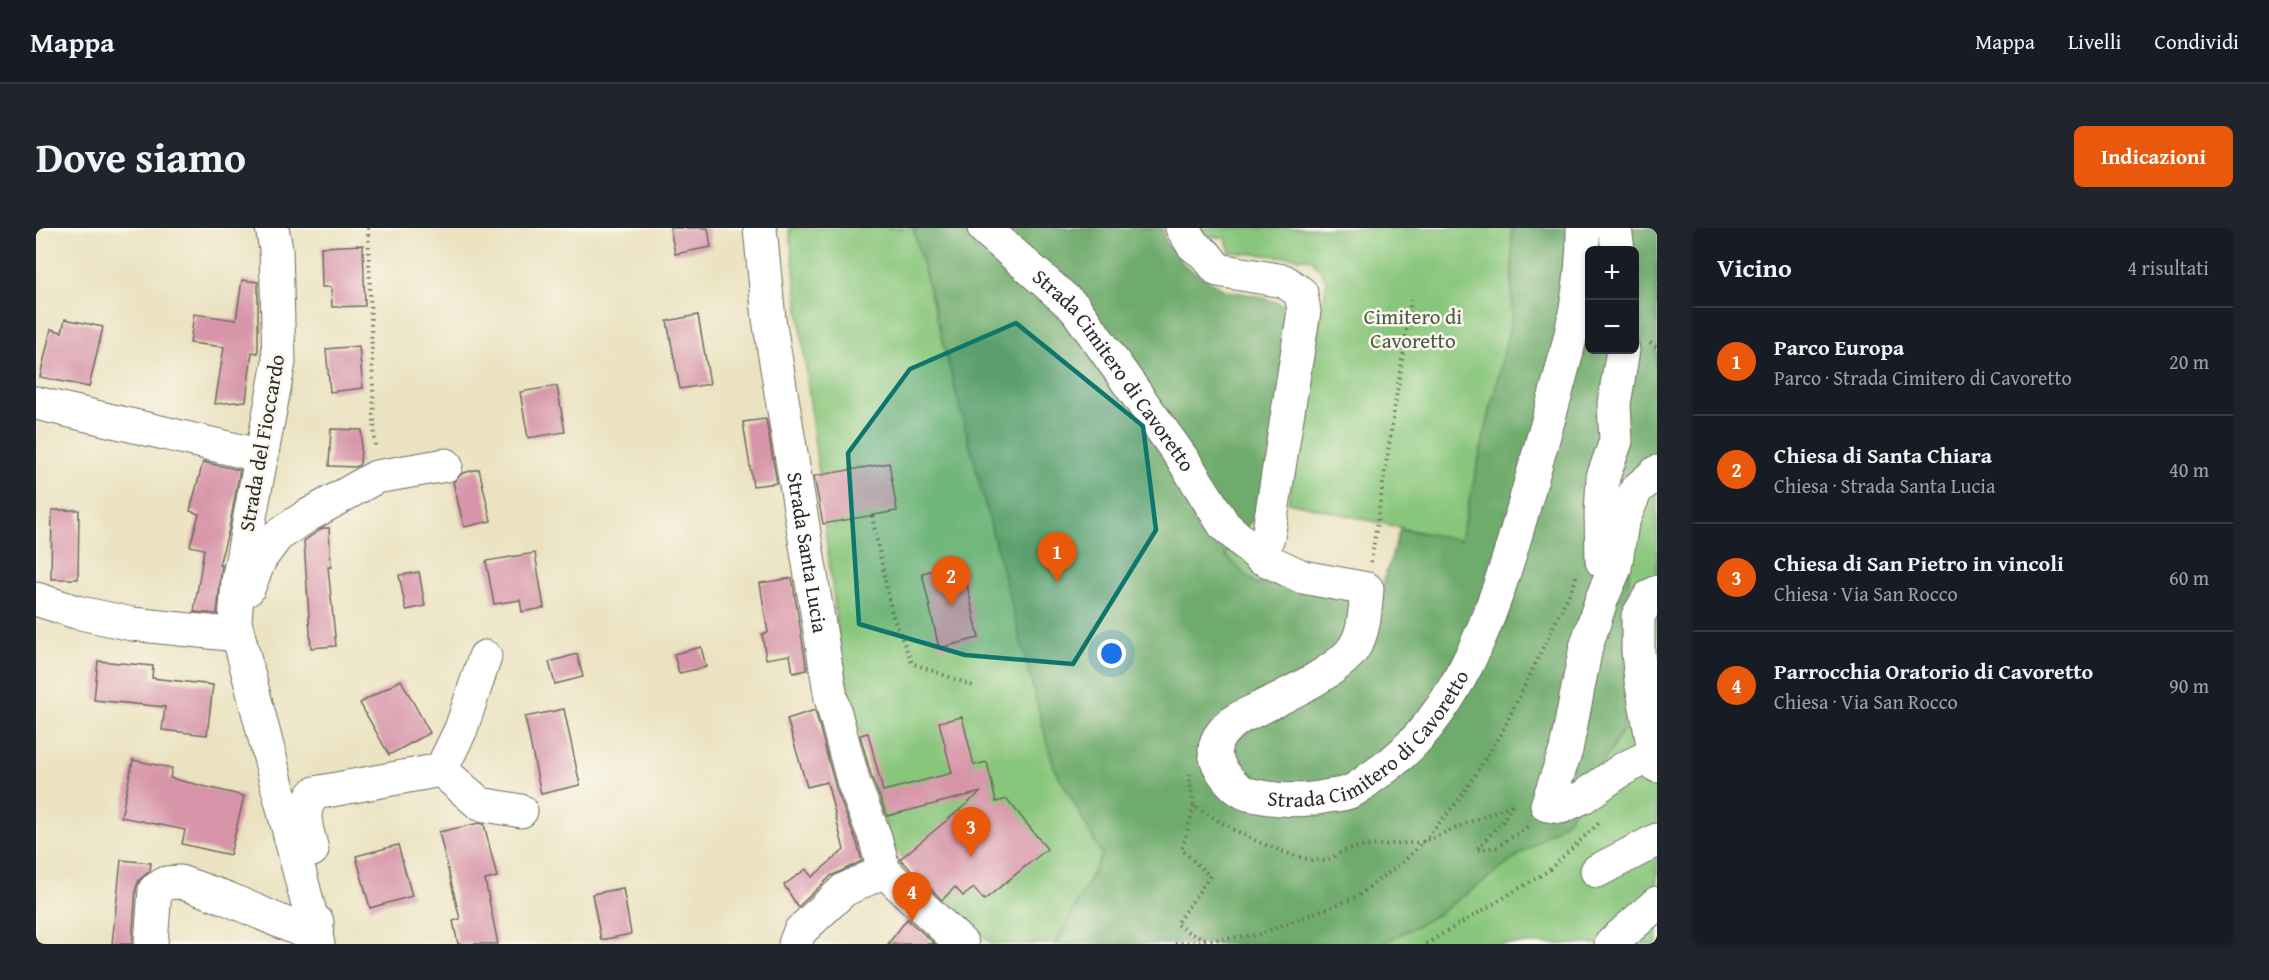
<!DOCTYPE html>
<html lang="it">
<meta charset="utf-8">
<style>
:root{--surface:#171b24;--page:#20242c;--text:#f1f3f6;--muted:#9ea1a6;--line:#363941;--accent:#ea580c}
body{margin:0;font-family:"Gentium Book Plus",serif;background:var(--page);color:var(--text)}
.controls{position:absolute;right:18px;top:18px;display:grid;overflow:hidden;border-radius:9px;box-shadow:0 3px 9px #0003}
.controls button{width:54px;height:54px;display:grid;place-items:center;padding:0;border:0;border-bottom:2px solid var(--line);background:var(--surface);color:var(--text);font:30px sans-serif}
.you{position:absolute;left:1076px;top:426px;width:21px;height:21px;margin:-15px;border:4px solid #fff;border-radius:50%;background:#1a73e8;box-shadow:0 0 0 9px #1a73e833}
.badge{display:grid;place-items:center;width:39px;height:39px;border-radius:50%;background:var(--accent);color:#fff;font-size:20px;font-weight:700}
.pin{position:absolute;translate:-50% -50px;filter:drop-shadow(0 2px 3px #0008)}
.pin::after{content:'';position:absolute;top:32px;width:21px;height:18px;background:inherit;clip-path:polygon(0 0,100% 0,50% 100%)}
.list{margin:0;padding:0;list-style:none}
h2{display:flex;justify-content:space-between;align-items:center;height:78px;margin:0;padding:0 24px;font-size:26px}
h2 small{font-size:20px;font-weight:400;color:var(--muted)}
.list li{display:grid;grid-template-columns:39px 1fr auto;gap:18px;align-items:center;box-sizing:border-box;height:108px;padding:0 24px;border-top:2px solid var(--line)}
.list b{display:block;font-size:22px;white-space:nowrap}
.list p{margin:0;font-size:20px;white-space:nowrap;color:var(--muted)}
.list em{font-size:20px;font-style:normal;color:var(--muted)}
.map{position:relative;flex:none;width:1621px;height:716px;overflow:hidden;border-radius:9px}
header{display:flex;align-items:center;gap:36px;box-sizing:border-box;height:84px;padding:0 30px;background:var(--surface);border-bottom:2px solid var(--line)}
header strong{font-size:28px}
nav{display:flex;gap:33px;margin-inline-start:auto;font-size:21px}
.intro{display:flex;align-items:center;justify-content:space-between;box-sizing:border-box;height:144px;padding:0 36px}
h1{margin:0;font-size:42px}
.button{padding:15px 27px;border-radius:9px;background:var(--accent);color:#fff;font-size:21px;font-weight:700}
main{display:flex;gap:36px;padding:0 36px}
aside{flex:1;background:var(--surface);border-radius:9px;box-shadow:0 3px 9px #0003}
.map>svg:first-child{display:block}
.green{fill:#88c67c;stroke:#5a7854;stroke-width:1.5}
.forest{fill:#6eab6c;stroke:#4c6b4c;stroke-width:1.5;fill-rule:evenodd}
.building{fill:#d795a9}
.lines{fill:none;stroke-linecap:round;stroke-linejoin:round}
.minor-casing{stroke:#6e6b5f;stroke-width:35}
.path{stroke:#6e6b5f;stroke-width:4;stroke-dasharray:1.5 4.5;stroke-linecap:butt}
.minor{stroke:#fff;stroke-width:33}
.marked{fill:#0f766e;fill-opacity:0.2;stroke:#0f766e;stroke-width:4.5;stroke-linejoin:round}
.labels{text-anchor:middle;stroke-width:5;stroke-linejoin:round;paint-order:stroke}
.park-label{font-size:21px;fill:#475a43;stroke:#fbf7ec}
.street-label{font-size:21px;fill:#2b2b2b;stroke:#fbf7ec}
</style>
<header>
<strong>Mappa</strong>
<nav><a>Mappa</a><a>Livelli</a><a>Condividi</a></nav>
</header>
<div class="intro"><h1>Dove siamo</h1><a class="button">Indicazioni</a></div>
<main>
<div class="map">
<svg width="1621" height="716" viewBox="0 0 1621 716">
<rect width="100%" height="100%" fill="#fbf7ec"/>
<filter id="ink" filterUnits="userSpaceOnUse"><feTurbulence type="fractalNoise" baseFrequency=".0167" numOctaves="2"/><feDisplacementMap in="SourceGraphic" scale="12" xChannelSelector="R" yChannelSelector="G"/><feConvolveMatrix kernelMatrix="1 2 1 2 8 2 1 2 1" color-interpolation-filters="sRGB"/></filter>
<filter id="wash" filterUnits="userSpaceOnUse"><feTurbulence type="fractalNoise" baseFrequency=".008" numOctaves="4" result="noise"/><feDisplacementMap in="SourceGraphic" scale="24" xChannelSelector="R" yChannelSelector="G"/><feGaussianBlur stdDeviation="1.35" result="paint"/><feColorMatrix in="noise" values="0 0 0 0 0 0 0 0 0 0 0 0 0 0 0 0 0 1.4 0 .05"/><feComposite in="paint" operator="in"/></filter>
<g filter="url(#wash)">
<rect width="100%" height="100%" fill="#eae2c0"/>
<!-- green -->
<g class="green">
<path d="M 753,0 L 945,0 L 1170,284 L 1275,373 L 1209,577 L 1598,122 L 1598,22 L 1621,0 L 1621,716 L 956,716 L 855,618 L 806,441 Z"/>
<path d="M 1163,0 L 1476,0 L 1476,89 L 1424,313 L 1252,274 L 1291,52 L 1275,31 L 1194,24 L 1190,10 L 1171,8 Z"/>
</g>
<!-- forest -->
<path class="forest" d="M 877,0 L 1127,0 L 1129,13 L 1150,39 L 1188,62 L 1221,68 L 1259,80 L 1223,288 L 1214,295 L 1189,327 L 1220,356 L 1345,362 L 1364,301 L 1424,312 L 1476,89 L 1476,0 L 1621,0 L 1621,235 L 1600,253 L 1591,376 L 1587,502 L 1532,592 L 1401,687 L 1346,716 L 1019,716 L 1066,627 L 1017,537 ZM 1554,22 L 1598,22 L 1598,122 L 1554,122 Z"/>
<g id="blocks">
<!-- building -->
<g class="building">
<path d="M 634,0 L 672,0 L 675,19 L 639,26 Z"/>
<path d="M 327,17 L 329,78 L 296,79 L 295,59 L 286,59 L 285,19 Z"/>
<path d="M 206,52 L 222,54 L 222,125 L 216,124 L 210,173 L 179,176 L 188,119 L 154,115 L 158,86 L 200,92 Z"/>
<path d="M 662,87 L 674,156 L 644,161 L 631,93 Z"/>
<path d="M 29,91 L 67,99 L 53,159 L 4,149 L 15,101 L 26,104 Z"/>
<path d="M 323,118 L 327,160 L 294,164 L 290,121 Z"/>
<path d="M 521,158 L 529,204 L 492,210 L 484,164 Z"/>
<path d="M 730,191 L 741,255 L 717,258 L 707,194 Z"/>
<path d="M 295,201 L 326,202 L 324,236 L 320,239 L 293,238 Z"/>
<path d="M 167,234 L 204,242 L 193,301 L 183,337 L 186,337 L 181,386 L 158,384 L 168,321 L 154,318 L 163,286 L 154,283 Z"/>
<path d="M 853,235 L 861,283 L 787,296 L 778,248 Z"/>
<path d="M 443,241 L 455,293 L 428,299 L 417,254 L 427,245 Z"/>
<path d="M 16,282 L 43,282 L 42,351 L 15,351 Z"/>
<path d="M 287,300 L 293,300 L 295,339 L 292,339 L 300,418 L 275,420 L 268,313 Z"/>
<path d="M 499,325 L 508,380 L 486,384 L 484,372 L 458,376 L 450,333 Z"/>
<path d="M 926,335 L 943,410 L 903,420 L 886,345 Z"/>
<path d="M 383,344 L 389,378 L 370,382 L 363,347 Z"/>
<path d="M 756,350 L 771,442 L 757,445 L 754,427 L 730,431 L 726,406 L 732,405 L 724,355 Z"/>
<path d="M 665,419 L 670,439 L 643,445 L 638,426 Z"/>
<path d="M 541,426 L 547,449 L 519,456 L 513,434 Z"/>
<path d="M 62,433 L 117,438 L 116,450 L 177,457 L 171,507 L 126,502 L 129,479 L 58,472 Z"/>
<path d="M 365,452 L 394,505 L 353,527 L 324,475 Z"/>
<path d="M 528,481 L 544,557 L 505,566 L 489,489 Z"/>
<path d="M 779,482 L 800,561 L 821,615 L 826,633 L 795,648 L 762,679 L 748,657 L 770,641 L 776,649 L 808,622 L 791,554 L 771,559 L 751,491 Z"/>
<path d="M 926,489 L 938,537 L 951,534 L 960,574 L 971,571 L 1011,621 L 948,672 L 938,660 L 927,668 L 919,659 L 906,672 L 864,631 L 945,564 L 851,588 L 836,550 L 824,507 L 832,505 L 847,563 L 916,545 L 903,494 Z"/>
<path d="M 97,532 L 136,540 L 134,550 L 208,568 L 194,627 L 146,616 L 149,602 L 85,589 Z"/>
<path d="M 443,595 L 448,596 L 461,649 L 449,652 L 462,716 L 422,716 L 417,693 L 424,691 L 403,604 Z"/>
<path d="M 362,617 L 376,668 L 334,680 L 320,628 Z"/>
<path d="M 85,632 L 115,635 L 114,643 L 103,652 L 100,660 L 96,716 L 76,716 Z"/>
<path d="M 587,660 L 595,706 L 565,712 L 556,666 Z"/>
<path d="M 871,691 L 899,716 L 852,716 Z"/>
</g>
</g>
</g>
<g filter="url(#ink)">
<use href="#blocks" fill-opacity="0" stroke="#6e6b5f" stroke-width="1.5"/>
<g class="lines">
<defs>
<g id="minor">
<path d="M 236,0 L 240,21 L 243,134 L 202,353 L 199,394 L 282,716"/>
<path id="s1" d="M 724,0 L 733,91 L 795,470 L 818,556 L 839,609 L 848,643"/>
<path id="s2" d="M 948,0 L 1039,80 L 1148,233 L 1188,297 L 1224,329 L 1267,349 L 1331,361 C 1329,382 1329,404 1317,421 C 1301,444 1248,468 1222,481 C 1214,485 1205,488 1199,493 C 1190,499 1179,510 1179,522 C 1179,539 1199,564 1216,567 C 1243,573 1266,574 1293,568 C 1299,567 1307,567 1313,564 C 1322,561 1331,552 1339,547 C 1438,481 1470,340 1501,232 C 1522,156 1548,80 1547,0"/>
<path d="M 1146,0 L 1157,17 L 1170,27 L 1182,42 L 1248,53 L 1265,65 L 1268,83 L 1232,309 L 1224,329"/>
<path d="M 1579,0 L 1582,22"/>
<path d="M 0,175 L 226,228"/>
<path d="M 1566,333 L 1565,286 L 1567,249 L 1580,213 L 1578,176 L 1587,122"/>
<path d="M 212,361 L 224,331 L 241,308 L 271,288 L 340,249 L 410,237"/>
<path d="M 1621,364 L 1614,368 L 1602,388 L 1602,424 L 1605,452 L 1621,538"/>
<path d="M 0,371 L 40,384 L 96,396 L 202,407"/>
<path d="M 1620,535 L 1608,531 L 1587,541 L 1547,569 L 1525,579 L 1511,577 L 1530,522 L 1550,419 L 1566,370 L 1579,340 L 1586,295 L 1600,262 L 1621,244"/>
<path d="M 405,542 L 425,501 L 449,429"/>
<path d="M 276,622 C 271,601 262,582 279,565 L 405,542 L 444,576 L 485,583"/>
<path d="M 848,643 L 926,716"/>
<path d="M 1561,643 L 1621,612"/>
<path d="M 115,716 L 119,662 L 130,655 L 144,654 L 190,670 L 280,709 L 281,694"/>
<path d="M 759,716 L 764,703 L 808,662 L 848,643"/>
<path d="M 1575,716 L 1621,675"/>
</g>
</defs>
<!-- minor casing -->
<use href="#minor" class="minor-casing"/>
<!-- path -->
<g class="path">
<path d="M 332,0 L 339,221"/>
<path d="M 1614,115 L 1621,120"/>
<path d="M 836,288 L 856,386 L 876,435 L 940,459"/>
<path d="M 1335,334 L 1376,67"/>
<path d="M 1154,546 L 1153,550 L 1158,578 L 1198,602 L 1227,616 L 1259,628 L 1276,632 L 1290,633 L 1307,623 L 1329,618 L 1387,614 L 1477,576"/>
<path d="M 1476,577 L 1467,593 L 1440,622 L 1461,619 L 1493,598"/>
<path d="M 1158,578 L 1146,622 L 1174,648 L 1140,696 L 1155,706 L 1171,711"/>
<path d="M 1139,716 L 1222,707 L 1320,669 L 1367,634 L 1387,614 L 1422,573 L 1465,506 L 1538,356 L 1541,345"/>
<path d="M 1390,716 L 1512,643 L 1563,595"/>
</g>
<!-- minor -->
<use href="#minor" class="minor"/>
</g>
</g>
<!-- marked area -->
<path class="marked" d="M 980,95 L 1107,198 L 1120,302 L 1037,436 L 929,427 L 823,396 L 812,225 L 874,141 Z"/>
<g class="labels">
<!-- park labels -->
<g class="park-label">
<text x="1377" y="96">Cimitero di<tspan x="1377" dy="24">Cavoretto</tspan></text>
</g>
<!-- street labels -->
<g class="street-label">
<text dy="7" stroke="none"><textPath href="#s2" startOffset="194">Strada Cimitero di Cavoretto</textPath></text>
<text transform="translate(226 215) rotate(-80)" y="7">Strada del Fioccardo</text>
<text dy="7" stroke="none"><textPath href="#s1" startOffset="328">Strada Santa Lucia</textPath></text>
<text dy="7" stroke="none"><textPath href="#s2" startOffset="986">Strada Cimitero di Cavoretto</textPath></text>
</g>
</g>
</svg>
<div class="controls">
<button>+</button>
<button>−</button>
</div>
<div class="you"></div>
<div class="pin badge" style="left:1021px;top:354px">1</div>
<div class="pin badge" style="left:915px;top:378px">2</div>
<div class="pin badge" style="left:935px;top:629px">3</div>
<div class="pin badge" style="left:876px;top:694px">4</div>
</div>
<aside>
<h2>Vicino<small>4 risultati</small></h2>
<ul class="list">
<li><span class="badge">1</span><div><b>Parco Europa</b><p>Parco · Strada Cimitero di Cavoretto</p></div><em>20 m</em></li>
<li><span class="badge">2</span><div><b>Chiesa di Santa Chiara</b><p>Chiesa · Strada Santa Lucia</p></div><em>40 m</em></li>
<li><span class="badge">3</span><div><b>Chiesa di San Pietro in vincoli</b><p>Chiesa · Via San Rocco</p></div><em>60 m</em></li>
<li><span class="badge">4</span><div><b>Parrocchia Oratorio di Cavoretto</b><p>Chiesa · Via San Rocco</p></div><em>90 m</em></li>
</ul>
</aside>
</main>
